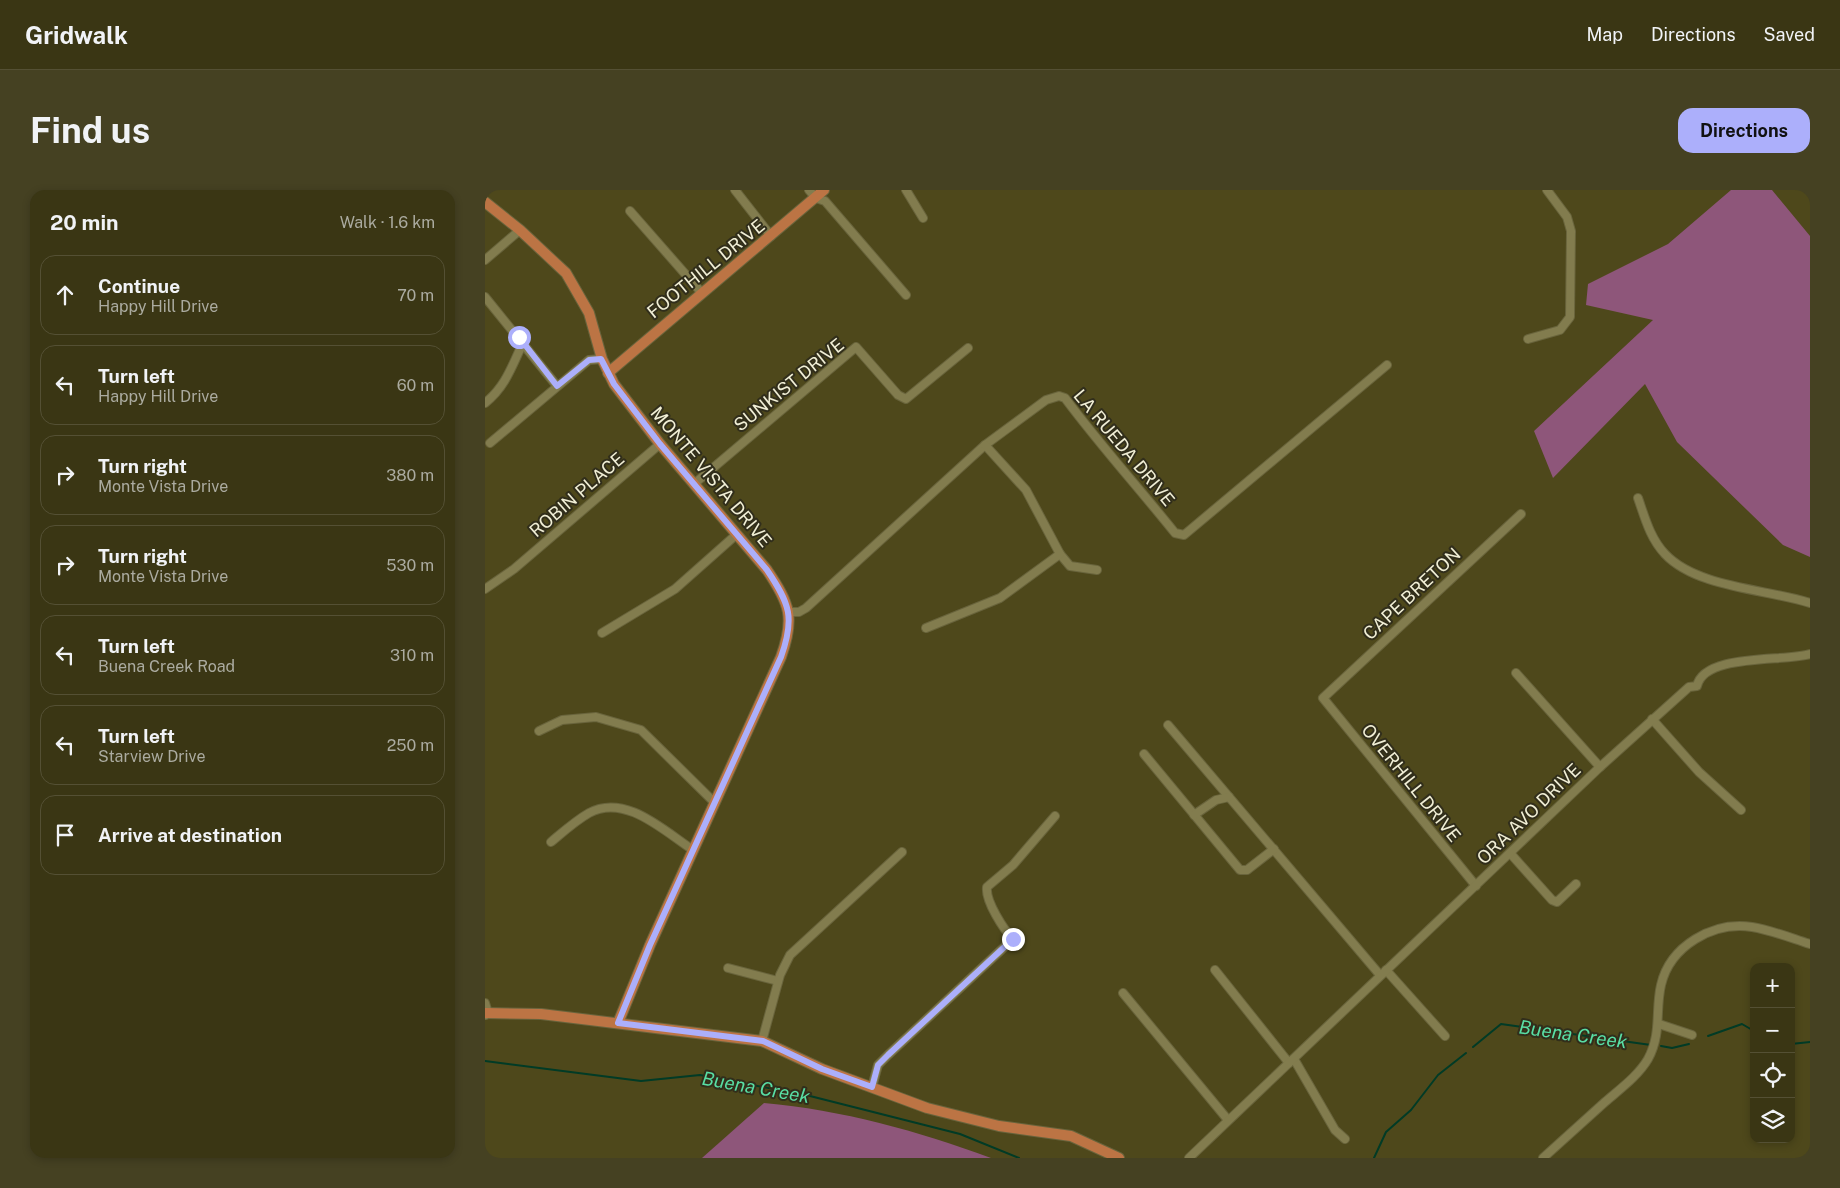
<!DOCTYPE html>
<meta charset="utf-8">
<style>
:root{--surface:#3a3614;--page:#454122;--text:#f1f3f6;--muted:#ababa0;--line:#545034;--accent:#acaffb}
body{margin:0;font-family:"Public Sans",sans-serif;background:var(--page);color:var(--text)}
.controls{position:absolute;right:15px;bottom:15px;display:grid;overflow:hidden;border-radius:10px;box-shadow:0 2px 8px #0003}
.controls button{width:45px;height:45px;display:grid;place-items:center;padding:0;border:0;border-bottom:1px solid var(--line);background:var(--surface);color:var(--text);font:25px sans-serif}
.stop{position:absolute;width:15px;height:15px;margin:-11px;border:4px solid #acaffb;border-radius:50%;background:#fff}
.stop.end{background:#acaffb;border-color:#fff;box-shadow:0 1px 5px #0008}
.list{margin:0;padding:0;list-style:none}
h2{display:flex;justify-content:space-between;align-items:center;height:65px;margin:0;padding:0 20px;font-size:21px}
h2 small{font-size:16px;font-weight:400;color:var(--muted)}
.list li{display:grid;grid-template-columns:32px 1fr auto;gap:15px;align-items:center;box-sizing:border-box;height:80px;margin:0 10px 10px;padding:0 10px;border:1px solid var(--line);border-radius:15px}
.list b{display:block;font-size:19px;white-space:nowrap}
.list p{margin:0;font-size:16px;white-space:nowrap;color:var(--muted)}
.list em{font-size:16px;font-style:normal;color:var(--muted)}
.icon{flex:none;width:28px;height:28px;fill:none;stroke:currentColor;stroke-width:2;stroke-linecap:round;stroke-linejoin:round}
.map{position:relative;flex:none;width:1325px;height:968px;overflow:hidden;border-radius:15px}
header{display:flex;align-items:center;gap:30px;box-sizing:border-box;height:70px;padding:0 25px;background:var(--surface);border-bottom:1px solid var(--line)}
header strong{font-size:24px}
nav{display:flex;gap:28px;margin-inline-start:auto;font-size:18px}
.intro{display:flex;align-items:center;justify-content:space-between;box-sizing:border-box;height:120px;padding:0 30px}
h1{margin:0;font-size:35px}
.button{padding:12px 22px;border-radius:15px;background:var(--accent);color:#111;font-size:18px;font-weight:700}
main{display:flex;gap:30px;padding:0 30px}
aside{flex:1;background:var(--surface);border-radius:15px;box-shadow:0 2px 8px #0003}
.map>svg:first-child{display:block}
.green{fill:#8e567a}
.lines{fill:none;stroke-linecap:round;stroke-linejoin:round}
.stream{stroke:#013b26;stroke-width:2}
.minor-casing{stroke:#69643c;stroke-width:10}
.major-casing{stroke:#69643c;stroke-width:12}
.minor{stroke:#827c4e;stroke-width:8}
.major{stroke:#bc7444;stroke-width:10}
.route{stroke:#acaffb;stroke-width:6}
.labels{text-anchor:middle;stroke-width:4;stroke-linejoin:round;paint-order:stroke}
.street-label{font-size:18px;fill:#f1efd6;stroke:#312e1b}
.water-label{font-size:19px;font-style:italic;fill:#59dea4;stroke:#312e1b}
</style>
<header>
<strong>Gridwalk</strong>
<nav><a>Map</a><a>Directions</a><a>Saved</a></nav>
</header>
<div class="intro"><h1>Find us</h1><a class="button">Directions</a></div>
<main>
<aside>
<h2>20 min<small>Walk · 1.6 km</small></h2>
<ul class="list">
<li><svg class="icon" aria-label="ahead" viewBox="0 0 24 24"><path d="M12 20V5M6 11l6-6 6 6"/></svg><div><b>Continue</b><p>Happy Hill Drive</p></div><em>70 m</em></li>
<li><svg class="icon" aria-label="left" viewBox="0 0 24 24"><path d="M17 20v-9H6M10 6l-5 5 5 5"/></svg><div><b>Turn left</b><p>Happy Hill Drive</p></div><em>60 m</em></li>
<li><svg class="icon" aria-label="right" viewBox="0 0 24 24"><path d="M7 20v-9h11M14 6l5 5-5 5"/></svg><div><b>Turn right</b><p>Monte Vista Drive</p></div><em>380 m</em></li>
<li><svg class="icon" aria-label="right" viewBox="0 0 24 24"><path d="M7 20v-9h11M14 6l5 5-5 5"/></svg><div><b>Turn right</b><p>Monte Vista Drive</p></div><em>530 m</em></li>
<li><svg class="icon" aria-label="left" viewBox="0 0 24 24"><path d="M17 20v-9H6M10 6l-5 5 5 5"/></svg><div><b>Turn left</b><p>Buena Creek Road</p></div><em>310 m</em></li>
<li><svg class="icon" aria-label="left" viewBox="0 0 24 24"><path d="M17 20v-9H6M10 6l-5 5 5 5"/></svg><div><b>Turn left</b><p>Starview Drive</p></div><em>250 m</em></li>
<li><svg class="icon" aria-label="arrive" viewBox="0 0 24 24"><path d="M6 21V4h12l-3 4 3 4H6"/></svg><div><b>Arrive at destination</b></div></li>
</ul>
</aside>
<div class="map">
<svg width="1325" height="968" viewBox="0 0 1325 968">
<rect width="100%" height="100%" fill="#4e481b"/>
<!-- green -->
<g class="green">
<path d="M 1246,0 L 1287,0 L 1325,46 L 1325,367 L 1298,355 L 1192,252 L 1160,194 L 1068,288 L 1049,241 L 1168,130 L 1101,115 L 1103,94 L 1183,54 Z"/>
<path d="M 279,913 C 357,920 433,941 506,968 L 217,968 Z"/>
</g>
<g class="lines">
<!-- stream -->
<g class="stream">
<path d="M 1223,846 L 1257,834 L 1269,841"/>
<path d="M 1306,854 L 1325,852"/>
<path d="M 1176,856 L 1187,858 L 1204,854"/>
<path d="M 988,857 L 1016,834 L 1166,855"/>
<path d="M 0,871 L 156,891 L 215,885 L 325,906 L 475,944 L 534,968"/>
<path d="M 889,968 L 901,942 L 926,920 L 953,885 L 981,863"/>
</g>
<defs>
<g id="minor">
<path d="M 250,0 L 286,46"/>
<path d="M 324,0 L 331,8 L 340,11 L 421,105"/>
<path d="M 421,0 L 438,28"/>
<path d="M 145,21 L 216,102"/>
<path d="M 0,70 L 35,40"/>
<path d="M 0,107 L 72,196"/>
<path d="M 1043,149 L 1075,140 L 1085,127 L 1086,41 L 1082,27 L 1062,0"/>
<path d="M 0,213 C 19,198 26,179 36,157 L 36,151"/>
<path d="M 5,253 L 104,170 L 117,169"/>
<path d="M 209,294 L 371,157 L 413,205 L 421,209 L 483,158"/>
<path d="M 1153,308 C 1160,328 1165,348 1180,364 C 1212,398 1282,399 1325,413"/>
<path d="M 575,364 L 585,376 L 612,380"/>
<path d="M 0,399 L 29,379 L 175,254"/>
<path d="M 304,422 L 314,422 L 321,418 L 500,255 L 561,210 L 574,206 L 580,208 C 615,255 654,298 690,343 L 699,345 L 902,175"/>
<path d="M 441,438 L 515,408 L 575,364 L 541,300 L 500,255"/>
<path d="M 117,443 L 190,399 L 252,344"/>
<path d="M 1031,483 L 1115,577"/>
<path d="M 1167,529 L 1214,582 L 1256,620"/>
<path d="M 683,535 L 895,785"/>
<path d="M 54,541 L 77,530 L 111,527 L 156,540 L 230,613"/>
<path d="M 659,564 L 755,680 L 762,680 L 789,659"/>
<path d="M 709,625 L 731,610 L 744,607"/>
<path d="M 66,652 C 78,642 90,631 104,623 C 140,603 179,641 208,660"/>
<path d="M 1025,663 L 1067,710 L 1072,712 L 1091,694"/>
<path d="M 991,696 L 838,508 L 1036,324"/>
<path d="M 243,778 L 293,791"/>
<path d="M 730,780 L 804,873"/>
<path d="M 901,780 L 960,846"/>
<path d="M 638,803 L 743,930"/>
<path d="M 0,813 L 3,823 L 1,825"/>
<path d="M 1174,834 L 1207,845"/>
<path d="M 277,851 L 295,785 L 305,765 L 417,662"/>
<path d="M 809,869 L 850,940 L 860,949"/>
<path d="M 387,897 L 393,875 L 403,865 L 528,749 C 519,740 500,711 502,697 L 528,675 L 570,626"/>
<path d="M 704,968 L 1115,577 L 1204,497 L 1212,496 C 1219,463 1300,472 1325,464"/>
<path d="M 1058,968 C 1079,949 1100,930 1120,912 C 1135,899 1153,886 1163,869 C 1177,843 1170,821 1176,795 C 1185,756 1228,731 1267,737 C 1286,740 1306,748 1325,754"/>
</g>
<g id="major">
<path d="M 0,12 L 35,40 L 81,83 L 104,123 L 117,169 L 129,194 L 175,254 L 282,380 C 305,414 310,428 296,467 L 165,755 L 133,833"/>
<path d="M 123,183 L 339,0"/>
<path d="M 0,823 L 56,824 L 277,851 L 337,879 L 442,918 L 514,936 L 586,946 L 634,968"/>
</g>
</defs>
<!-- minor casing -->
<use href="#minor" class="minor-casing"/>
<!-- major casing -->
<use href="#major" class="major-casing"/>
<!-- minor -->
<use href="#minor" class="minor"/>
<!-- major -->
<use href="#major" class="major"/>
</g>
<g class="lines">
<!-- route -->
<path class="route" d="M 34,147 L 72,196 L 104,170 L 116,169 L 129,194 L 175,254 L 282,380 C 305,414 310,428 296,467 L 165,755 L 133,833 L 278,851 L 337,879 L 387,897 L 393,875 L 403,865 L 528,749"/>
</g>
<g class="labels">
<!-- street labels -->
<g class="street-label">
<text transform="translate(221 79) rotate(-39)" y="6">FOOTHILL DRIVE</text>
<text transform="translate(304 195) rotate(-39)" y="6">SUNKIST DRIVE</text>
<text transform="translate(639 258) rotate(50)" y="6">LA RUEDA DRIVE</text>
<text transform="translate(226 287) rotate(50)" y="6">MONTE VISTA DRIVE</text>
<text transform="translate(92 305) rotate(-41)" y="6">ROBIN PLACE</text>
<text transform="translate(927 404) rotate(-43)" y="6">CAPE BRETON</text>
<text transform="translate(926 593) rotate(51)" y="6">OVERHILL DRIVE</text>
<text transform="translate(1044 624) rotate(-44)" y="6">ORA AVO DRIVE</text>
</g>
<!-- water labels -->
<g class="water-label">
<text transform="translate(1088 844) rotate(8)" y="7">Buena Creek</text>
<text transform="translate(271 897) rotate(10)" y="7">Buena Creek</text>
</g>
</g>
</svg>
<div class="controls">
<button>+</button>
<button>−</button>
<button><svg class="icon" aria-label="locate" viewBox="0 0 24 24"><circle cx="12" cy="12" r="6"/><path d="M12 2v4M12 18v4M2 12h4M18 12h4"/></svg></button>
<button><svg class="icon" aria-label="layers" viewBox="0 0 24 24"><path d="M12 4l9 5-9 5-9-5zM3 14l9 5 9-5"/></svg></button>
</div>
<div class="stop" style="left:34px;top:147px"></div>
<div class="stop end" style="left:528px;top:749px"></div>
</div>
</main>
